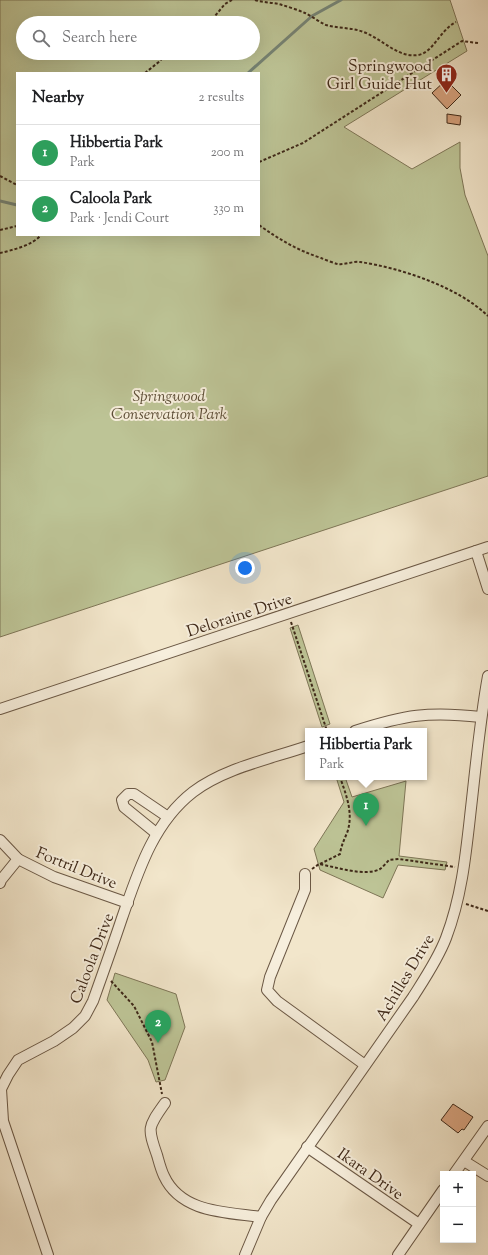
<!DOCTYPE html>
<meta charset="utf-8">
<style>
:root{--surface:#fff;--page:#f2f2f2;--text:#202124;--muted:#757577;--line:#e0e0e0;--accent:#0f766e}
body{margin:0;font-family:"Sorts Mill Goudy",serif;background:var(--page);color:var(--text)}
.controls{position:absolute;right:12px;bottom:12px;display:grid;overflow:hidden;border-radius:0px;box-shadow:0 4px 16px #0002}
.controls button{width:36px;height:36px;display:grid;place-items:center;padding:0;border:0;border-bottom:1px solid var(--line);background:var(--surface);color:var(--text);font:20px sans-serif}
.you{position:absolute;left:245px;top:568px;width:14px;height:14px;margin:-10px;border:3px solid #fff;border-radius:50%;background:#1a73e8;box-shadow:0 0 0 6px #1a73e833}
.badge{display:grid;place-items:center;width:26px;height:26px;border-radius:50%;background:var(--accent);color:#fff;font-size:13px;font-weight:700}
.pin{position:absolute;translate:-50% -33px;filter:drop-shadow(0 1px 2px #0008)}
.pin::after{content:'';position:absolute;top:21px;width:14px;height:12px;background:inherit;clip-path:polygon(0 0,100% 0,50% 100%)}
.popup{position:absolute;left:305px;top:728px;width:122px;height:52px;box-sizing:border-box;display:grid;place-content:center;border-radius:0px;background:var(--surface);filter:drop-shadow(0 1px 3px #0005);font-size:13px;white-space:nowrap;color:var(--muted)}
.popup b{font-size:15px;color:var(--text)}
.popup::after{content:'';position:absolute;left:50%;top:100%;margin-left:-8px;border:8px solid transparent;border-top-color:var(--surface)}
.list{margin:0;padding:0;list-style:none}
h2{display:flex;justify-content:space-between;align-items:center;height:52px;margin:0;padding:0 16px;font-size:17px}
h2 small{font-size:13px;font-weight:400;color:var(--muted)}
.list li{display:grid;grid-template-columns:26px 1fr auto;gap:12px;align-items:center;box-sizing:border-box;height:56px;padding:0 16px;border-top:1px solid var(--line)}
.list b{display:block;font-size:15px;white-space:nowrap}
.list p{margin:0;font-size:13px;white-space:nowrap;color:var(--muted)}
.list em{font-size:13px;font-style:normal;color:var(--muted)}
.icon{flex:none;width:22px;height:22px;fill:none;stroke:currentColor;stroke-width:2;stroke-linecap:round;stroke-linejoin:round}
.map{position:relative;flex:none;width:488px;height:1255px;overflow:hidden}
.search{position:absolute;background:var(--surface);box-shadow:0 4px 16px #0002;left:16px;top:16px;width:244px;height:44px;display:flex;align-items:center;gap:10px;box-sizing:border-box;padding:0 14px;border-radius:22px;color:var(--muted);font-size:15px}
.panel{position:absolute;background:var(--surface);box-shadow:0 4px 16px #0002;left:16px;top:72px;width:244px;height:164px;border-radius:0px}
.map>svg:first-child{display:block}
.green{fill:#bdc496;stroke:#7e7657;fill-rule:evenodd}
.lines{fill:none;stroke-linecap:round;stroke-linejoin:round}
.stream{stroke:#768374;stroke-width:3}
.building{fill:#d9a480;stroke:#3e2818}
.minor-casing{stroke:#6b5845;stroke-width:12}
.path{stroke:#3e2818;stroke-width:2;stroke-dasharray:3 2;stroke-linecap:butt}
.minor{stroke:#f7efdd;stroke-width:10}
.labels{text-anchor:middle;stroke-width:4;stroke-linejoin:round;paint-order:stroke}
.poi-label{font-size:16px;fill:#3e2818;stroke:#f7efdd;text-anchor:end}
.park-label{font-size:16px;font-style:italic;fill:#5e4f38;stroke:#f7efdd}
.street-label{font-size:16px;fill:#3e2818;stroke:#f7efdd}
</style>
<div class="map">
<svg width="488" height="1255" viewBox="0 0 488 1255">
<rect width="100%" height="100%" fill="#f2e6cb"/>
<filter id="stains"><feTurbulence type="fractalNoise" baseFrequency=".005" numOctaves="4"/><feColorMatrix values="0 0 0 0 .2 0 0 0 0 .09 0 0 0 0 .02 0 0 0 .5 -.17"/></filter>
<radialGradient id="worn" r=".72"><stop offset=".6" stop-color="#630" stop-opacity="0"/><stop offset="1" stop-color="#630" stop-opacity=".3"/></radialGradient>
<!-- green -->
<g class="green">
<path d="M 0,0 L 450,0 L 467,51 L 344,127 L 412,169 L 460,142 L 460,168 L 465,195 L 488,256 L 488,476 L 0,637 ZM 23,23 L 253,23 L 253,53 L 23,53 ZM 17,73 L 259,73 L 259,235 L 17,235 Z"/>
<path d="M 298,625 L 330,724 L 322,727 L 290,628 Z"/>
<path d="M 336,777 L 345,777 L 352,797 L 406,781 L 399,856 L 447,862 L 445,870 L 398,865 L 383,898 L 320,870 L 314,849 L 344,802 Z"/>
<path d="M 115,973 L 176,994 L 185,1027 L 165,1080 L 156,1082 L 148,1060 L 107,1000 Z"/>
</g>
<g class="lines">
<!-- stream -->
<g class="stream">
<path d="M 248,73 L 312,16 L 341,0"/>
<path d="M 0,201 L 17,205"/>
</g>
</g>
<!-- building -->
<g class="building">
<path d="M 446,80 L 461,95 L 447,109 L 432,93 Z"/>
<path d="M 447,114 L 461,116 L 460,125 L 447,123 Z"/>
<path d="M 453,1104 L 473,1117 L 464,1130 L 462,1129 L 458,1133 L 441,1120 Z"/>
</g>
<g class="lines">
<defs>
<g id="minor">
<path d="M 476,551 L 488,589"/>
<path d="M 0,709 L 488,547"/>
<path d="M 355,731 C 405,715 428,711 481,717"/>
<path d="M 156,833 L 124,807 L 122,800 L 128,794 L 134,794 L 168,817"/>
<path d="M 0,840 L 18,859 L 54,877 L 128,903"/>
<path d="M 305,874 L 305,890 L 270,977 L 267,990 L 277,1001 L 365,1065"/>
<path d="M 0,883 L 1,880 L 18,859"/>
<path d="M 165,1103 C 148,1127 147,1127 157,1155 C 159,1162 161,1170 164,1176 C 181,1213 226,1212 261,1217"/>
<path d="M 307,1147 L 419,1224"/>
<path d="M 464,1161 L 488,1176"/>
<path d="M 454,1174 L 488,1126"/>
<path d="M 48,1255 L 3,1121 L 1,1089 L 8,1075 L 18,1060 L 54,1041 L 73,1028 L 85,1016 L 93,1001 C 103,973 113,945 122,918 C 138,872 153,823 193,792 C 225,768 270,759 308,746"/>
<path d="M 245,1255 L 261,1217 L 271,1200 L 413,997 C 425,978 438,959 446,938 C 462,896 466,853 471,808 C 476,764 480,720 488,676"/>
<path d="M 398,1255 L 443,1190"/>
</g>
</defs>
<!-- minor casing -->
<use href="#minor" class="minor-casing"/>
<!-- path -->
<g class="path">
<path d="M 255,0 C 264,3 273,2 282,5 C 289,7 298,10 305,13 C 312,16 319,22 326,25 C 340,29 355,27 368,34 C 384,41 399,58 418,55 C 433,53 440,30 456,22"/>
<path d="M 209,23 L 225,4 L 232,0"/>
<path d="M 145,73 L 160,61 L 166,53"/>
<path d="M 259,162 L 303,143 L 462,41 L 478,43"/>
<path d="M 0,176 L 17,185"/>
<path d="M 259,225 C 280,240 297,250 321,258 C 326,260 333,263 338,264 C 345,265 353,261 360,262 C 401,268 458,287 488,316"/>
<path d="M 0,230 L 17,226"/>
<path d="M 0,253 C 13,250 33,245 41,235"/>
<path d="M 291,622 L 327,731"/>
<path d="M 320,864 L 340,854 C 341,846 344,840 347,833 C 354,813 346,795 340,777"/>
<path d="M 312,869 L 319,864 C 336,867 365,877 380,869 C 383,867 386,863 389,860 L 399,859 L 455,867"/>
<path d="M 466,904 L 488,911"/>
<path d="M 111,981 L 134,1006 L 152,1042 L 162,1094"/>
</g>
<!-- minor -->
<use href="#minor" class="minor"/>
</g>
<!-- icons -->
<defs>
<symbol id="building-pin" viewBox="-11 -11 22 30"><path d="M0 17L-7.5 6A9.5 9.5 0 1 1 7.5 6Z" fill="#8f2418" stroke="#f7efdd"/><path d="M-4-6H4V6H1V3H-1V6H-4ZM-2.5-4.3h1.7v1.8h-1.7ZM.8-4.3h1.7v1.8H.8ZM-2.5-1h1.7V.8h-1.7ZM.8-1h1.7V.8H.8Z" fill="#fff"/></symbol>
</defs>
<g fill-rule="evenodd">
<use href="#building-pin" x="434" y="62" width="25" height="34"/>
</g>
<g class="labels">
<!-- poi labels -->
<g class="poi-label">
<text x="432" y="71">Springwood<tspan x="432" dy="18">Girl Guide Hut</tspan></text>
</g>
<!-- park labels -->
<g class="park-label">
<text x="169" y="401">Springwood<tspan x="169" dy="18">Conservation Park</tspan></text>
</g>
<!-- street labels -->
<g class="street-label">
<text transform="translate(239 614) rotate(-18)" y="6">Deloraine Drive</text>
<text transform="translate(77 867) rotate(22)" y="6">Fortril Drive</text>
<text transform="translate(91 958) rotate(-69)" y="6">Caloola Drive</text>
<text transform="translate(404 977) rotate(-59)" y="6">Achilles Drive</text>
<text transform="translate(371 1173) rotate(35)" y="6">Ikara Drive</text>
</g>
</g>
<rect width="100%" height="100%" filter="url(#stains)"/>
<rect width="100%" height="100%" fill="url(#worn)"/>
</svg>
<div class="controls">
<button>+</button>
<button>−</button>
</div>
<div class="you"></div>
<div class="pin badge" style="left:366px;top:826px;background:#2e9e5b">1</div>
<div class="popup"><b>Hibbertia Park</b>Park</div>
<div class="pin badge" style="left:158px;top:1043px;background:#2e9e5b">2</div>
<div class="search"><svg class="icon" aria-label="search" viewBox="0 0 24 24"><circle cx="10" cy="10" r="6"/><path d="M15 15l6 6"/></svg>Search here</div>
<section class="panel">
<h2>Nearby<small>2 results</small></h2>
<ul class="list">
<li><span class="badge" style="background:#2e9e5b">1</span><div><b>Hibbertia Park</b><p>Park</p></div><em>200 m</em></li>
<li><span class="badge" style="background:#2e9e5b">2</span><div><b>Caloola Park</b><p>Park · Jendi Court</p></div><em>330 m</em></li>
</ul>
</section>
</div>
